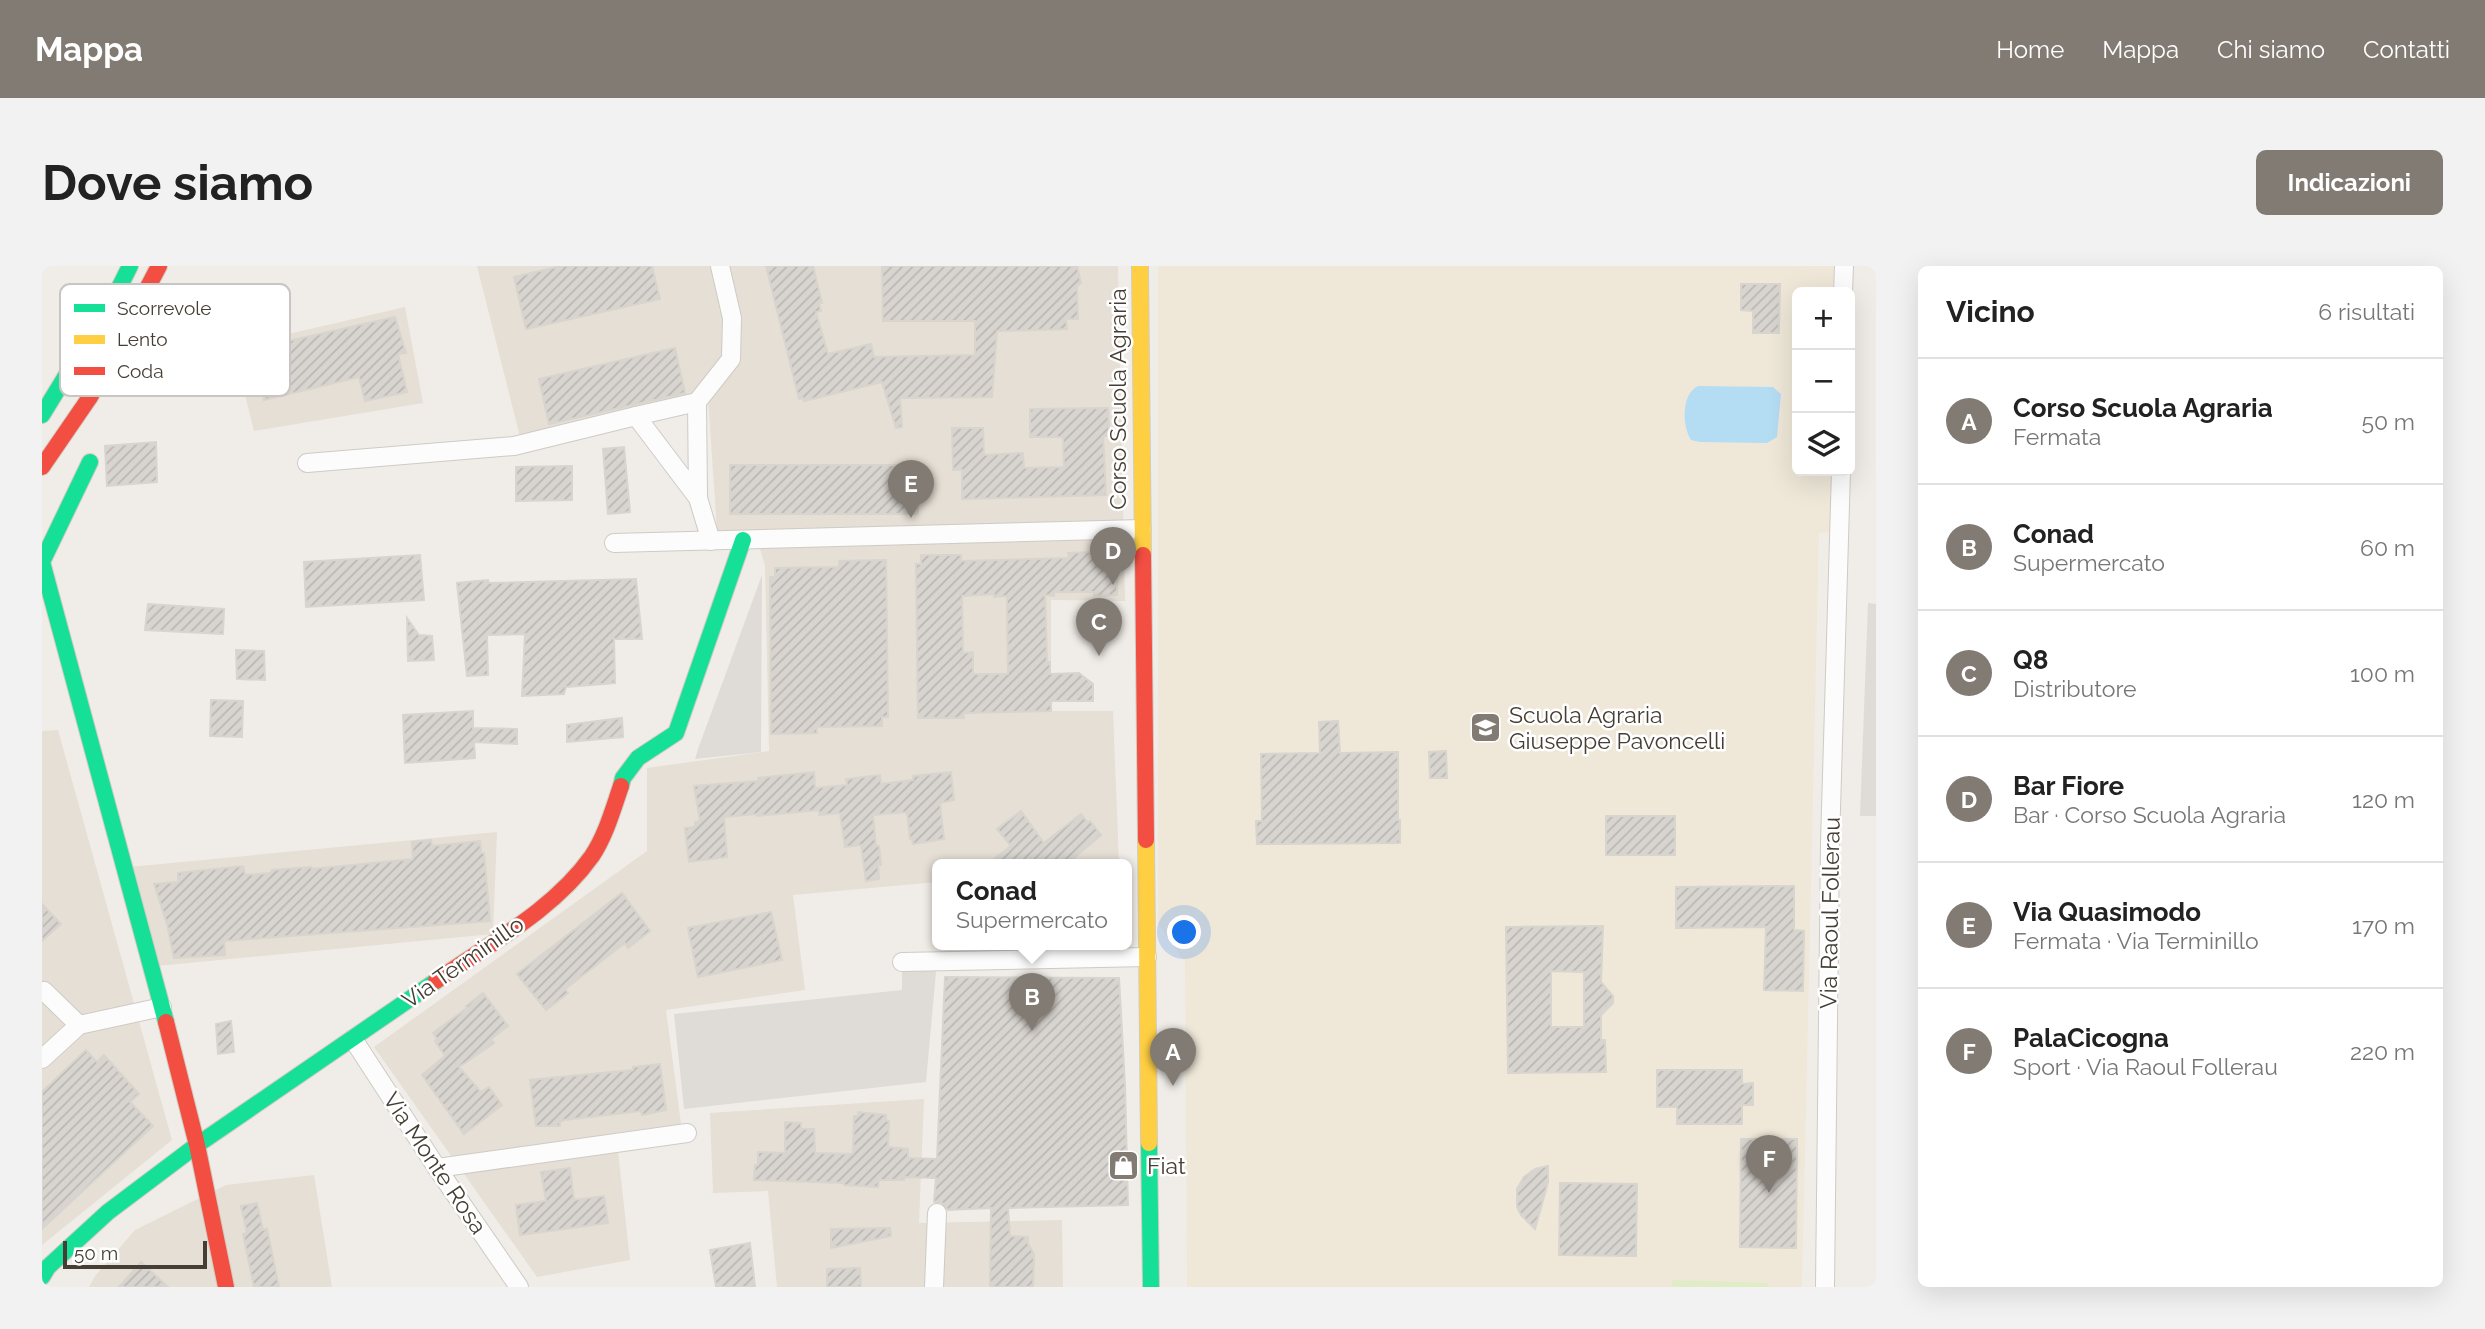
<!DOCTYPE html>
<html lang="it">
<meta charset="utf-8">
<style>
:root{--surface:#fff;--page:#f2f2f2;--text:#222;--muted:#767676;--line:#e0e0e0;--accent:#827b73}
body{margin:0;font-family:Raleway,sans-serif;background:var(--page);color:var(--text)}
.controls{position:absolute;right:21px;top:21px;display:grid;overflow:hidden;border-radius:10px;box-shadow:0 7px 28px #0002}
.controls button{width:63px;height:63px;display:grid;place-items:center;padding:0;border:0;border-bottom:2px solid var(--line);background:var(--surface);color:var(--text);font:35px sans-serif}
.scale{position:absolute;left:21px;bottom:18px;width:144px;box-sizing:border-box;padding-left:7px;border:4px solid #463e34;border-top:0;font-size:19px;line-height:24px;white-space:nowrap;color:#463e34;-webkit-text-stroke:5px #fff;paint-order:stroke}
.you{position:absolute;left:1143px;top:667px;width:24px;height:24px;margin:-18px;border:5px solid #fff;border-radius:50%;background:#1a73e8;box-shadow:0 0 0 10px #1a73e833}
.badge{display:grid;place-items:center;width:46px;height:46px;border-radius:50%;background:var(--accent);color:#fff;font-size:23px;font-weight:700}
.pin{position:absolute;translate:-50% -58px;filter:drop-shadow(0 2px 4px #0008)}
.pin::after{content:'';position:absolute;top:37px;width:24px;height:21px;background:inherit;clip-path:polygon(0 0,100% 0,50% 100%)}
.popup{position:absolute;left:890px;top:593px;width:200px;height:91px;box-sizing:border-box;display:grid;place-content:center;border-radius:10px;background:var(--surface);filter:drop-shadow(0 2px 5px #0005);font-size:23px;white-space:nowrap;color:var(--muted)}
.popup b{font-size:26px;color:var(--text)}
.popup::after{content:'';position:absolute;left:50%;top:100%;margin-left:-14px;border:14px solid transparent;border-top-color:var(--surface)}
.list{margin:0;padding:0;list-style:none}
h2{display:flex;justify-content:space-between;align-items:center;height:91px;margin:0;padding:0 28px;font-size:30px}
h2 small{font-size:23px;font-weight:400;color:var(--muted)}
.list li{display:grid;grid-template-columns:46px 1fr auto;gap:21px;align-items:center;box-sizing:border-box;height:126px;padding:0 28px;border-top:2px solid var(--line)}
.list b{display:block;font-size:26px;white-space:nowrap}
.list p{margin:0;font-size:23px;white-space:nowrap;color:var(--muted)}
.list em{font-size:23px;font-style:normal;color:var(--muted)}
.icon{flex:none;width:38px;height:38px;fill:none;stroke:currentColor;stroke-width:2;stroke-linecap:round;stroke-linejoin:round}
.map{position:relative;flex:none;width:1834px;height:1021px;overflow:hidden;border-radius:10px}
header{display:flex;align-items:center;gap:42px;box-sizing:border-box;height:98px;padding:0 35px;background:var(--accent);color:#fff}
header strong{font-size:33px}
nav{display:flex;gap:38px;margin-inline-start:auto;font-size:24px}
.intro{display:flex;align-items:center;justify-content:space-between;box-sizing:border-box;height:168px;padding:0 42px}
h1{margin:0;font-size:49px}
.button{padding:18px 32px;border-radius:10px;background:var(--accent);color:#fff;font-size:24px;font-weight:700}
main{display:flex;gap:42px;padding:0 42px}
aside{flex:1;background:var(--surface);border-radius:10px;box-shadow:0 7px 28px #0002}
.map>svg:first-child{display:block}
.residential{fill:#e5dfd5}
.education{fill:#efe8d9}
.green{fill:#dfecc6}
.parking{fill:#dfdcd8}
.water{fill:#b4dcf2}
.building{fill:url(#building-hatch);stroke:#d8d4ce;stroke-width:2;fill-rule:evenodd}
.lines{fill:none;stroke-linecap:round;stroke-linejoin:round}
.street-casing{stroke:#cecbc5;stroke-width:20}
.fast-casing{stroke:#d1ccc0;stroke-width:18}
.slow-casing{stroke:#d1ccc0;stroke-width:18}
.jam-casing{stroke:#d1ccc0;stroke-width:18}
.street{stroke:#fdfcfc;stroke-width:18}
.fast{stroke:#16e098;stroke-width:16}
.slow{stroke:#ffcf43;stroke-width:16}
.jam{stroke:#f24e42;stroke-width:16}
.labels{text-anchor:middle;stroke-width:5;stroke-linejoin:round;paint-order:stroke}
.street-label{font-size:23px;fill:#463e34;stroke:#fff}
.poi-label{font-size:23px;fill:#463e34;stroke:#fff;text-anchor:start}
.key{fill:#fff;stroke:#c8c5c2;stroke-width:2}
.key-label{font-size:19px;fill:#463e34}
</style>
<header>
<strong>Mappa</strong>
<nav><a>Home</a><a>Mappa</a><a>Chi siamo</a><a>Contatti</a></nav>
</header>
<div class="intro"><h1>Dove siamo</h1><a class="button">Indicazioni</a></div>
<main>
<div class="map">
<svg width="1834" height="1021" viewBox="0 0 1834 1021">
<defs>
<pattern id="building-hatch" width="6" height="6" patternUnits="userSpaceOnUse" patternTransform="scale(1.75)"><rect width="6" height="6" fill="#d8d4cf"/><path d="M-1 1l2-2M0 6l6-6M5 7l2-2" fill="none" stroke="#bbb7b2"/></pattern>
</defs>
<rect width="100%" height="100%" fill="#f0ede8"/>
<!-- residential -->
<g class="residential">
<path d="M 435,0 L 1076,0 L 1083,335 L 1009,334 L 1009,445 L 1071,445 L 1077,599 L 895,599 L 895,616 L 751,629 L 763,724 L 624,744 L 639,858 L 574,867 L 588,994 L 495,1011 L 332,781 L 605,585 L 605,502 L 727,485 L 723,300 L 713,266 L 675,265 L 666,132 L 478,171 Z"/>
<path d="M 363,41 L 381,137 L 212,165 L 191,81 Z"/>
<path d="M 16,464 L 130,874 L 0,979 L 0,465 Z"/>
<path d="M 455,566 L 451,668 L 115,700 L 87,601 Z"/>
<path d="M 938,679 L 1079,679 L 1079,681 L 942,686 Z"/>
<path d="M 882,833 L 877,957 L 1020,954 L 1021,1021 L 735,1021 L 726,925 L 671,927 L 668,847 Z"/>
<path d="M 272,909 L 290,1021 L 47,1021 L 53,1010 L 93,964 L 184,919 Z"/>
</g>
<!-- education -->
<path class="education" d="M 1116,0 L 1795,0 L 1794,26 L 1755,26 L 1755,205 L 1792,205 L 1792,266 L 1777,267 L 1760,1021 L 1145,1021 L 1143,696 L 1116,658 Z"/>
<!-- green -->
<path class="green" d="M 1630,1014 L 1726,1017 L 1726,1021 L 1630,1021 Z"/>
<!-- parking -->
<g class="parking">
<path d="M 720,309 L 719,486 L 653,493 L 656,483 Z"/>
<path d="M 1826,337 L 1834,338 L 1834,550 L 1818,550 Z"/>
<path d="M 895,695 L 884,816 L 642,843 L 632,748 L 860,724 L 860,696 Z"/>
</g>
<!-- water -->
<path class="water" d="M 1656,120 L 1731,121 L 1739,128 L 1735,171 L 1725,177 L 1658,176 L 1649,174 C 1640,160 1639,128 1656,120 Z"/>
<!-- building -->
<g class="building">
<path d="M 519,0 L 610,0 L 618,33 L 484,63 L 472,11 Z"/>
<path d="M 724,0 L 771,0 L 780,37 L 777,37 L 779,45 L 774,46 L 786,88 L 829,78 L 832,91 L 933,89 L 933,55 L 841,55 L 840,0 L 1035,0 L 1039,17 L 1035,20 L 1036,53 L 1024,53 L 1025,63 L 955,65 L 950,131 L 858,132 L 860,161 L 854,162 L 840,116 L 762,135 L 761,132 L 757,133 Z"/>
<path d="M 1699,18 L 1738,18 L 1737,67 L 1711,67 L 1711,45 L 1699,44 Z"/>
<path d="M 353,51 L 364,87 L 356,88 L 365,126 L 323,135 L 317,111 L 222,134 L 211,83 Z"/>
<path d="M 633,82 L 643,127 L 507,158 L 497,113 Z"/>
<path d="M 1066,142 L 1067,170 L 1061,170 L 1064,229 L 920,233 L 920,204 L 911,204 L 910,162 L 941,162 L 942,189 L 981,187 L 982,202 L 1022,201 L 1021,171 L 988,171 L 988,143 Z"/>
<path d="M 114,176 L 115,216 L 65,220 L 63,180 Z"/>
<path d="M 582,181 L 588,246 L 566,248 L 561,183 Z"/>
<rect x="688" y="199" width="188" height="49"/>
<path d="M 530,200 L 530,234 L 474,235 L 474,201 Z"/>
<path d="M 1075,285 L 1075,329 L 1052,330 L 1052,326 L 1012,326 L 1012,330 L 1003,329 L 1005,396 L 1008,396 L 1008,408 L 1037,407 L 1051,418 L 1051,435 L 1009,435 L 1009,445 L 921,447 L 922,452 L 876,452 L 874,298 L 879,298 L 879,289 L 919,289 L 919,295 L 1027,292 L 1026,287 ZM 952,328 L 952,331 L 965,330 L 966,408 L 931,408 L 931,386 L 921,387 L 920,330 Z"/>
<path d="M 378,289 L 382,334 L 264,341 L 262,296 Z"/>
<path d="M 844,294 L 846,451 L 840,451 L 840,460 L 775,461 L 775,467 L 729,468 L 728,311 L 733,311 L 733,302 L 797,301 L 797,295 Z"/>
<path d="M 594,313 L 600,373 L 572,373 L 573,417 L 524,421 L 522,428 L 480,430 L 483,368 L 445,369 L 446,409 L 425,410 L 415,317 L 446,314 L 447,317 Z"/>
<path d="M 106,338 L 182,343 L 181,368 L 103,364 Z"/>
<path d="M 365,352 L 377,369 L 390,370 L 392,394 L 366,395 Z"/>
<path d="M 194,384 L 222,385 L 223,414 L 195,413 Z"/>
<path d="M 169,434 L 201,435 L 200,471 L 168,470 Z"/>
<path d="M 431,445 L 431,462 L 475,463 L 475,478 L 432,476 L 433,492 L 363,497 L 361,449 Z"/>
<path d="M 580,452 L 581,471 L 525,476 L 525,459 Z"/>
<path d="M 1296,455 L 1298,487 L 1356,486 L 1356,554 L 1358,554 L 1358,577 L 1215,578 L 1214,555 L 1220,555 L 1219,488 L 1278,487 L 1277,456 Z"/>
<path d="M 1404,485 L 1405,512 L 1388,512 L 1387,486 Z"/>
<path d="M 772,506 L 773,522 L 805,519 L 804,513 L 838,509 L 839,518 L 871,514 L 871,510 L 909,506 L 912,534 L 898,537 L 902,573 L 871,578 L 870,573 L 868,573 L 865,546 L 831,549 L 834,580 L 837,580 L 839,599 L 836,599 L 837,613 L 824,615 L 819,579 L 803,581 L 798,547 L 777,549 L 777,544 L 715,550 L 715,548 L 682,551 L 685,591 L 647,596 L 643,562 L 653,561 L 653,556 L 658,555 L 652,520 L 717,515 L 716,512 Z"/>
<path d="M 979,545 L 1002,577 L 1039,548 L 1046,557 L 1048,555 L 1059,569 L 1032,592 L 1038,599 L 944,599 L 969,580 L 955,563 Z"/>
<rect x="1564" y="550" width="69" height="39"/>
<path d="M 389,574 L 390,580 L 438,575 L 439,587 L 442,587 L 448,655 L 182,675 L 183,689 L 132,692 L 125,658 L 112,618 L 136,616 L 136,607 L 201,600 L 203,609 L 229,607 L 230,604 L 269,601 L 270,603 L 371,593 L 370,576 Z"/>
<path d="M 1752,620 L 1752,664 L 1762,665 L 1761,725 L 1722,724 L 1724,661 L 1634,662 L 1634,621 Z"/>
<path d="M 580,627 L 608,665 L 586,682 L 583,677 L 523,723 L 526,727 L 504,744 L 475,708 Z"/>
<path d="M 0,638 L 19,658 L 0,675 Z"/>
<path d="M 729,646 L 740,694 L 656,711 L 646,662 Z"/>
<path d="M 1561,660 L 1559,716 L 1571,730 L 1571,737 L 1559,749 L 1559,774 L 1563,774 L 1564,806 L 1466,807 L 1464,661 ZM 1509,705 L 1542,706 L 1542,761 L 1509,761 Z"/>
<path d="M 903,711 L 1077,712 L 1083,819 L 1086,939 L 966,942 L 968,970 L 986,971 L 986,978 L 992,988 L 991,1021 L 948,1021 L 949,942 L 906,944 L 900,937 L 892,936 L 894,912 L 862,911 L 862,914 L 837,914 L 836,921 L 802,919 L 802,917 L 712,914 L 713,899 L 716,899 L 716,886 L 743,887 L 743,856 L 759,857 L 759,863 L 772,863 L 773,887 L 811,888 L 812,850 L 816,850 L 816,846 L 844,849 L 844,855 L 847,855 L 846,881 L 866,883 L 866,892 L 895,893 Z"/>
<path d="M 441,727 L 466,760 L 449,773 L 452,777 L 417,801 L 439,826 L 447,821 L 460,839 L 422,868 L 380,809 L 403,790 L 393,775 L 395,773 L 391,767 L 425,742 L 424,740 Z"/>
<path d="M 189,755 L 192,786 L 176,788 L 174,758 Z"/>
<path d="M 44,784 L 55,796 L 62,789 L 97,828 L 88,836 L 111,860 L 0,963 L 0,826 Z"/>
<path d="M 618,798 L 624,844 L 600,849 L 599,845 L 522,854 L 518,856 L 518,860 L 494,860 L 488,814 L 591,804 L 591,801 Z"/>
<path d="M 1615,804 L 1700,804 L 1700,818 L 1711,817 L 1711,839 L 1700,839 L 1700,858 L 1635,858 L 1635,841 L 1615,841 Z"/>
<path d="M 1699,873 L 1755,873 L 1754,982 L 1698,981 Z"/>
<path d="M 1506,900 L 1506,916 L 1493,963 L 1479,949 L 1475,941 L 1475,923 L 1482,911 L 1493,903 Z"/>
<path d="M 528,902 L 532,934 L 562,930 L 566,957 L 478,969 L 474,939 L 504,935 L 499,906 Z"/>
<path d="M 1518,917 L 1595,918 L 1594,990 L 1517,989 Z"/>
<path d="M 215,937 L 221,964 L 225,963 L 237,1021 L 212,1021 L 201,968 L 205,967 L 199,940 Z"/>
<path d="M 848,962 L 849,970 L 789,982 L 789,963 Z"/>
<path d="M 708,977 L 713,1021 L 674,1021 L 668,984 Z"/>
<path d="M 99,996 L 126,1021 L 77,1021 Z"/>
<path d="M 818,1002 L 819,1021 L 785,1021 L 785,1003 Z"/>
</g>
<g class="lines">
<defs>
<g id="street">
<path d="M 1801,26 L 1802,0"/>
<path d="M 655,136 L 656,232"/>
<path d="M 594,150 L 655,136 L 689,93 L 690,52 L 678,0"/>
<path d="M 265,197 L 472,180 L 594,150 L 656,232 L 669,275"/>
<path d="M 572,277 L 1100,263"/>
<path d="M 860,696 L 1105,691"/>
<path d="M 0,726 L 2,725 L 37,759"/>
<path d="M 311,773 L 395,902 L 477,1021"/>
<path d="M 0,793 L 37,759 L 120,741"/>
<path d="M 395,902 L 645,867"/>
<path d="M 892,1021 L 895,947"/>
<path d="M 1783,1021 L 1788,577 L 1799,205"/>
</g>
<g id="fast">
<path d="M 0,149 L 74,28 L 88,0"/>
<path d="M 48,196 L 0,296 L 124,756"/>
<path d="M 579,520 L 581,512 L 596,492 L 634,467 L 701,274"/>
<path d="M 1107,877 L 1109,1021"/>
<path d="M 0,1011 L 6,1001 L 66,946 L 155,879 L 394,715"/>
</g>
<g id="slow">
<path d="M 1098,0 L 1101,289"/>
<path d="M 1104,574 L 1107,877"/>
</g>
<g id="jam">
<path d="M 0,201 L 48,131 L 117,0"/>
<path d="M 1101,289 L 1104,574"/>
<path d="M 394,715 C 447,678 512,644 550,590 C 564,569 571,543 579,520"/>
<path d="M 124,756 L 155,879 L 184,1021"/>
</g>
</defs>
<!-- street casing -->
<use href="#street" class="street-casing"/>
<!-- fast casing -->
<use href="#fast" class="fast-casing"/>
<!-- slow casing -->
<use href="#slow" class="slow-casing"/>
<!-- jam casing -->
<use href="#jam" class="jam-casing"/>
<!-- street -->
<use href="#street" class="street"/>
<!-- fast -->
<use href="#fast" class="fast"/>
<!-- slow -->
<use href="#slow" class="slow"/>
<!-- jam -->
<use href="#jam" class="jam"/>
</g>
<!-- icons -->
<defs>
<symbol id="school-square" viewBox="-11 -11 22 22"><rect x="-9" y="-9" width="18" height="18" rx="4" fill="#827b73" stroke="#fff"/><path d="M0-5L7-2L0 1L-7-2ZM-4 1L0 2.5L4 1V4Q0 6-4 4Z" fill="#fff"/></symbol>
<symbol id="shop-square" viewBox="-11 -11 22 22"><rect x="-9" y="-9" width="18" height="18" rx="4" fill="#827b73" stroke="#fff"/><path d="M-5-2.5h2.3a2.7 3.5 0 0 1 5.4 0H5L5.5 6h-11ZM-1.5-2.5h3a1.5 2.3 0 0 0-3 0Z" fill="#fff"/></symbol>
</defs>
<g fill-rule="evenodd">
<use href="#school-square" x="1426" y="444" width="35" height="35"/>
<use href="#shop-square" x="1064" y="882" width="35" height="35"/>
</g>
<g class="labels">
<!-- street labels -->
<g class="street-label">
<text transform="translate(1076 133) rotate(-90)" y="8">Corso Scuola Agraria</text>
<text transform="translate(1788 647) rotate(-89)" y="8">Via Raoul Follerau</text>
<text transform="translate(421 696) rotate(-35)" y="8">Via Terminillo</text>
<text transform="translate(393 897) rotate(56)" y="8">Via Monte Rosa</text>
</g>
<!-- poi labels -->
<g class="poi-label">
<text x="1467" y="457">Scuola Agraria<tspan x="1467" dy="26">Giuseppe Pavoncelli</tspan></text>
<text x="1105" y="908">Fiat</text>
</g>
</g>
<!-- legend -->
<rect x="18" y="18" width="230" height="112" rx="10" class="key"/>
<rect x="32" y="38" width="31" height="8" fill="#16e098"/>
<rect x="32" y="69" width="31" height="9" fill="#ffcf43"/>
<rect x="32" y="101" width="31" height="8" fill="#f24e42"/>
<g class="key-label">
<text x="75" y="49">Scorrevole</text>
<text x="75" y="80">Lento</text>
<text x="75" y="112">Coda</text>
</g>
</svg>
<div class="controls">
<button>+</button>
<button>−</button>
<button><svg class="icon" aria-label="layers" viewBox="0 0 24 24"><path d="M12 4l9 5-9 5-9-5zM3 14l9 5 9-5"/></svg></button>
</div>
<div class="scale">50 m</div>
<div class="you"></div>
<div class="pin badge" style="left:1131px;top:820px">A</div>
<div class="pin badge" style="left:990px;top:765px">B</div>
<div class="popup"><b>Conad</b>Supermercato</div>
<div class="pin badge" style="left:1057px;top:390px">C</div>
<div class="pin badge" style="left:1071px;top:319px">D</div>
<div class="pin badge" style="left:869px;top:252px">E</div>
<div class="pin badge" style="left:1727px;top:927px">F</div>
</div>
<aside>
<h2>Vicino<small>6 risultati</small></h2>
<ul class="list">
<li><span class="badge">A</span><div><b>Corso Scuola Agraria</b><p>Fermata</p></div><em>50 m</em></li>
<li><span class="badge">B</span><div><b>Conad</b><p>Supermercato</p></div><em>60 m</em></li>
<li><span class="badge">C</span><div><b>Q8</b><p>Distributore</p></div><em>100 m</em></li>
<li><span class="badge">D</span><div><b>Bar Fiore</b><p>Bar · Corso Scuola Agraria</p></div><em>120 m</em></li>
<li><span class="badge">E</span><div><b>Via Quasimodo</b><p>Fermata · Via Terminillo</p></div><em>170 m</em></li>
<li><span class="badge">F</span><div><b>PalaCicogna</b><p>Sport · Via Raoul Follerau</p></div><em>220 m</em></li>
</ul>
</aside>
</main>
